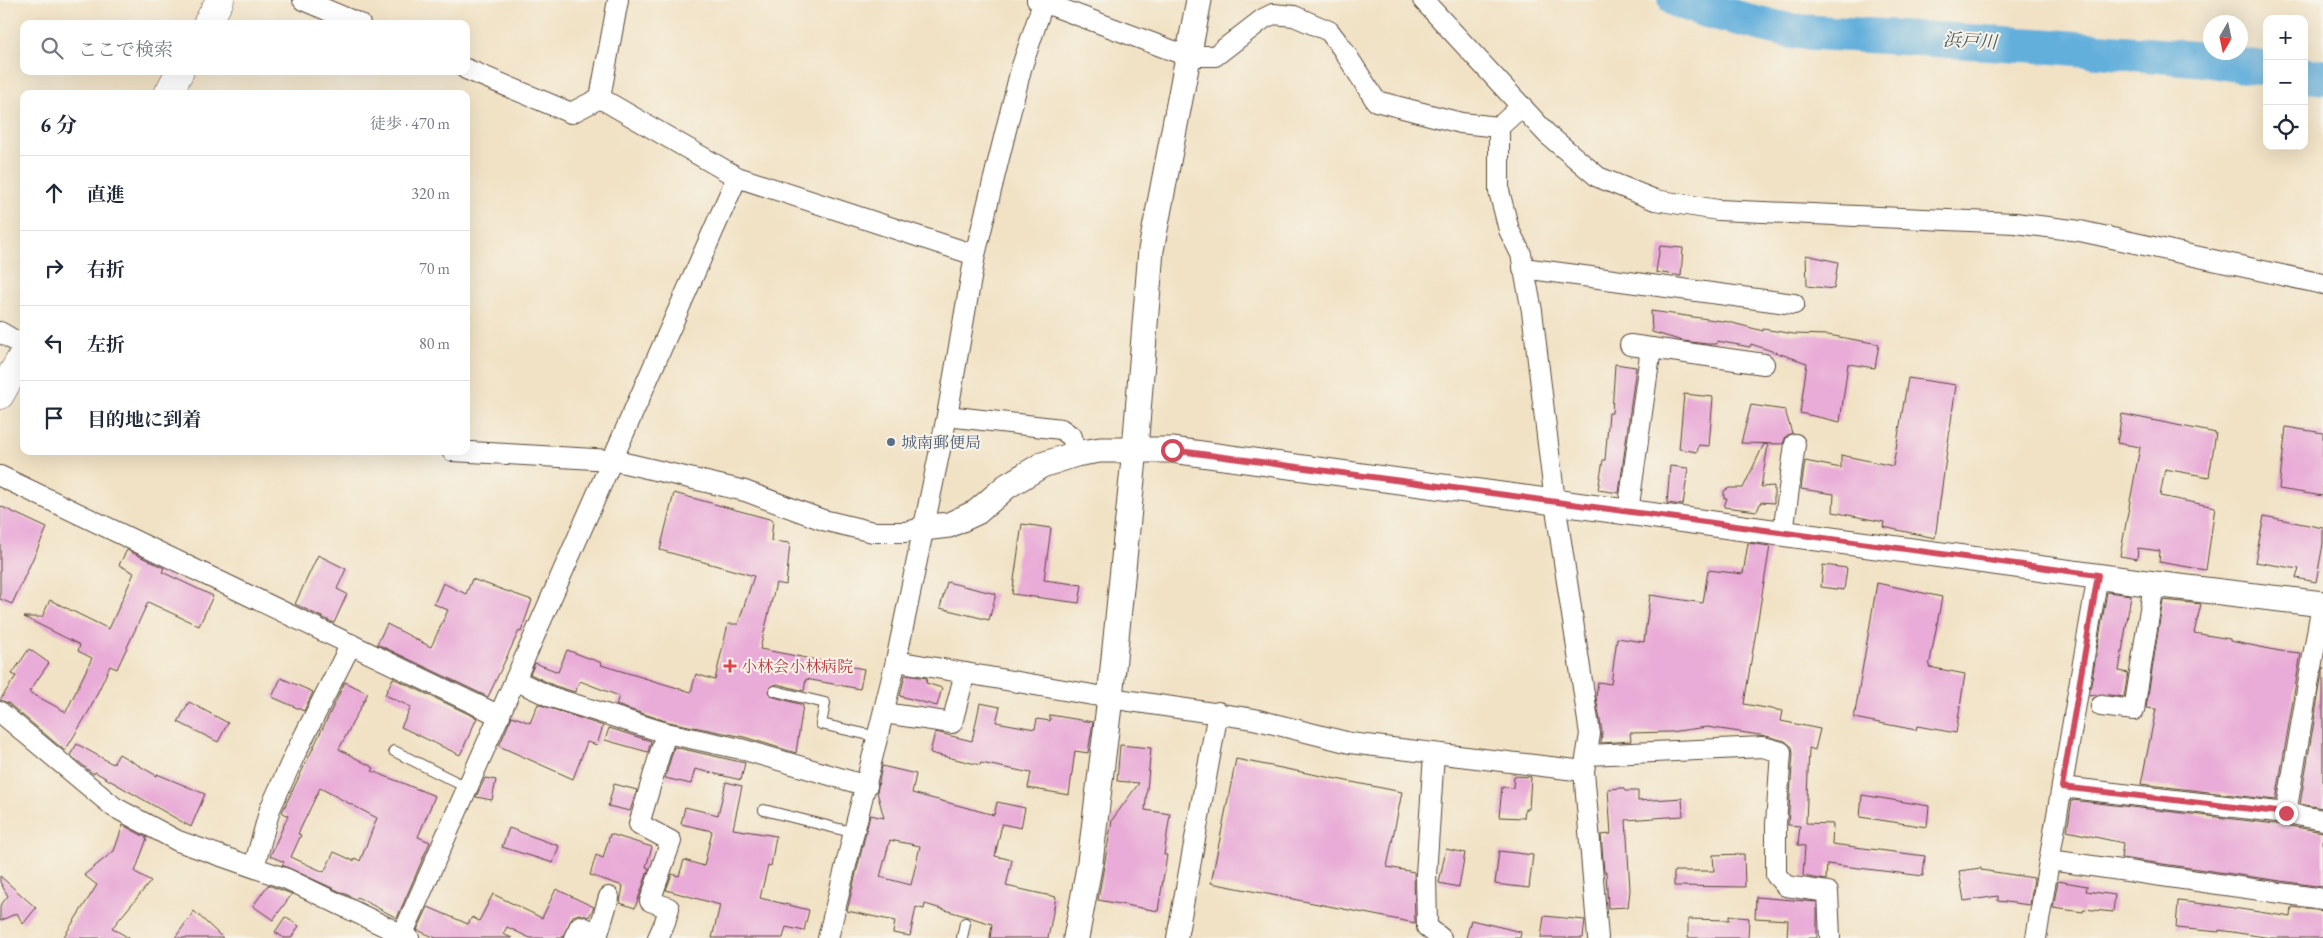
<!DOCTYPE html>
<html lang="ja">
<meta charset="utf-8">
<style>
:root{--surface:#fff;--page:#f6f6f7;--text:#1f2937;--muted:#747a83;--line:#e0e1e3}
body{margin:0;font-family:"EB Garamond","Noto Serif JP",serif;background:var(--page);color:var(--text)}
.controls{position:absolute;right:15px;top:15px;display:grid;overflow:hidden;border-radius:10px;box-shadow:0 5px 20px #0002}
.controls button{width:45px;height:45px;display:grid;place-items:center;padding:0;border:0;border-bottom:1px solid var(--line);background:var(--surface);color:var(--text);font:25px sans-serif}
.compass{position:absolute;left:2203px;top:15px;width:45px;height:45px;border-radius:50%;background:var(--surface);box-shadow:0 5px 20px #0002;rotate:189deg}
.stop{position:absolute;width:15px;height:15px;margin:-11px;border:4px solid #d1495b;border-radius:50%;background:#fff}
.stop.end{background:#d1495b;border-color:#fff;box-shadow:0 1px 5px #0008}
.list{margin:0;padding:0;list-style:none}
h2{display:flex;justify-content:space-between;align-items:center;height:65px;margin:0;padding:0 20px;font-size:21px}
h2 small{font-size:16px;font-weight:400;color:var(--muted)}
.list li{display:grid;grid-template-columns:32px 1fr auto;gap:15px;align-items:center;box-sizing:border-box;height:75px;padding:0 20px;border-top:1px solid var(--line)}
.list b{display:block;font-size:19px;white-space:nowrap}
.list em{font-size:16px;font-style:normal;color:var(--muted)}
.icon{flex:none;width:28px;height:28px;fill:none;stroke:currentColor;stroke-width:2;stroke-linecap:round;stroke-linejoin:round}
.map{position:relative;flex:none;width:2323px;height:938px;overflow:hidden}
.search{position:absolute;background:var(--surface);box-shadow:0 5px 20px #0002;left:20px;top:20px;width:450px;height:55px;display:flex;align-items:center;gap:12px;box-sizing:border-box;padding:0 18px;border-radius:10px;color:var(--muted);font-size:19px}
.panel{position:absolute;background:var(--surface);box-shadow:0 5px 20px #0002;left:20px;top:90px;width:450px;height:365px;border-radius:10px}
.map>svg:first-child{display:block}
.lines{fill:none;stroke-linecap:round;stroke-linejoin:round}
.river{stroke:#62afdc;stroke-width:35}
.building{fill:#e9abd7;fill-rule:evenodd}
.service-casing{stroke:#564637;stroke-width:12}
.minor-casing{stroke:#564637;stroke-width:22}
.tertiary-casing{stroke:#564637;stroke-width:27}
.trunk-casing{stroke:#564637;stroke-width:29}
.service{stroke:#fff;stroke-width:10}
.minor{stroke:#fff;stroke-width:20}
.tertiary{stroke:#fff;stroke-width:25}
.trunk{stroke:#fff;stroke-width:28}
.route{stroke:#d1495b;stroke-width:6}
.service-dot{fill:#5c6f8a;stroke:#f7f3e8;stroke-width:2}
.health-dot{fill:#e0444e;stroke:#f7f3e8;stroke-width:2}
.labels{text-anchor:middle;stroke-width:4;stroke-linejoin:round;paint-order:stroke}
.service-label{font-size:16px;fill:#4e5e75;stroke:#f7f3e8;text-anchor:start}
.health-label{font-size:16px;fill:#be3a42;stroke:#f7f3e8;text-anchor:start}
.water-label{font-size:18px;font-style:italic;fill:#495960;stroke:#f7f3e8}
</style>
<div class="map">
<svg width="2323" height="938" viewBox="0 0 2323 938">
<rect width="100%" height="100%" fill="#f7f3e8"/>
<filter id="ink" filterUnits="userSpaceOnUse"><feTurbulence type="fractalNoise" baseFrequency=".02" numOctaves="2"/><feDisplacementMap in="SourceGraphic" scale="10" xChannelSelector="R" yChannelSelector="G"/><feConvolveMatrix kernelMatrix="1 2 1 2 8 2 1 2 1" color-interpolation-filters="sRGB"/></filter>
<filter id="wash" filterUnits="userSpaceOnUse"><feTurbulence type="fractalNoise" baseFrequency=".0096" numOctaves="4" result="noise"/><feDisplacementMap in="SourceGraphic" scale="20" xChannelSelector="R" yChannelSelector="G"/><feGaussianBlur stdDeviation="1.12" result="paint"/><feColorMatrix in="noise" values="0 0 0 0 0 0 0 0 0 0 0 0 0 0 0 0 0 1.4 0 .05"/><feComposite in="paint" operator="in"/></filter>
<g filter="url(#wash)">
<rect width="100%" height="100%" fill="#f1e2c5"/>
<g class="lines">
<!-- river -->
<g class="river">
<path d="M 1676,0 L 1704,10 L 1790,31 L 2046,46 L 2200,59 L 2267,69"/>
<path d="M 2304,75 L 2323,77"/>
</g>
</g>
<g id="blocks">
<!-- building -->
<g class="building">
<path d="M 1660,246 L 1683,248 L 1681,276 L 1656,272 Z"/>
<path d="M 1806,255 L 1838,262 L 1834,289 L 1807,286 Z"/>
<path d="M 1651,311 L 1729,322 L 1763,331 L 1763,329 L 1794,334 L 1828,335 L 1879,344 L 1875,368 L 1848,364 L 1840,422 L 1800,413 L 1807,363 L 1751,344 L 1750,347 L 1717,341 L 1717,344 L 1707,344 L 1683,341 L 1652,332 Z"/>
<path d="M 1615,364 L 1636,367 L 1619,493 L 1598,490 L 1603,460 L 1605,460 L 1609,413 L 1612,413 Z"/>
<path d="M 1908,378 L 1956,385 L 1935,538 L 1883,527 L 1884,522 L 1833,512 L 1834,494 L 1801,489 L 1805,461 L 1841,468 L 1841,455 L 1893,466 Z"/>
<path d="M 1684,394 L 1713,397 L 1709,446 L 1699,445 L 1697,452 L 1679,449 Z"/>
<path d="M 1751,405 L 1785,410 L 1792,433 L 1786,436 L 1783,444 L 1741,443 Z"/>
<path d="M 2122,414 L 2216,433 L 2209,477 L 2165,469 L 2160,496 L 2215,507 L 2206,570 L 2159,562 L 2160,551 L 2138,548 L 2137,559 L 2120,556 L 2140,447 L 2117,443 Z"/>
<path d="M 2286,427 L 2323,433 L 2323,496 L 2279,489 Z"/>
<path d="M 1764,444 L 1768,445 L 1761,487 L 1774,486 L 1774,503 L 1761,502 L 1757,511 L 1724,507 L 1727,498 L 1724,498 L 1724,491 L 1729,488 L 1743,488 Z"/>
<path d="M 1670,466 L 1688,468 L 1683,505 L 1667,503 Z"/>
<path d="M 674,493 L 773,520 L 771,541 L 790,543 L 786,585 L 776,583 L 760,649 L 864,669 L 860,689 L 806,679 L 804,691 L 777,684 L 770,687 L 768,692 L 771,696 L 803,705 L 796,753 L 744,737 L 669,722 L 616,705 L 619,696 L 580,681 L 575,692 L 555,686 L 530,674 L 535,663 L 558,672 L 567,650 L 602,663 L 601,665 L 691,692 L 696,674 L 715,680 L 728,624 L 738,624 L 754,576 L 660,550 Z"/>
<path d="M 0,506 L 47,528 L 12,604 L 0,599 Z"/>
<path d="M 2264,516 L 2323,528 L 2323,544 L 2316,582 L 2296,578 L 2299,569 L 2255,562 Z"/>
<path d="M 1022,524 L 1051,528 L 1044,580 L 1082,585 L 1079,603 L 1012,594 Z"/>
<path d="M 1748,543 L 1770,546 L 1744,704 L 1783,711 L 1781,721 L 1820,729 L 1815,750 L 1809,748 L 1806,823 L 1833,824 L 1832,844 L 1925,856 L 1923,876 L 1827,864 L 1826,880 L 1803,876 L 1805,846 L 1798,845 L 1800,826 L 1788,825 L 1793,753 L 1792,747 L 1785,741 L 1766,736 L 1707,727 L 1670,732 L 1630,733 L 1631,741 L 1601,743 L 1602,732 L 1596,697 L 1598,682 L 1611,684 L 1617,638 L 1644,642 L 1650,595 L 1703,603 L 1708,570 L 1743,574 Z"/>
<path d="M 127,550 L 164,568 L 162,572 L 213,596 L 199,626 L 148,602 L 117,669 L 110,666 L 89,711 L 65,751 L 8,703 L 0,700 L 16,676 L 12,674 L 29,649 L 49,663 L 29,692 L 66,712 L 92,658 L 78,651 L 80,645 L 24,617 L 42,617 L 50,600 L 109,629 L 134,573 L 119,565 Z"/>
<path d="M 318,555 L 346,569 L 337,589 L 347,594 L 334,623 L 295,604 Z"/>
<path d="M 1823,565 L 1847,568 L 1844,590 L 1821,587 Z"/>
<path d="M 472,579 L 532,600 L 521,632 L 519,631 L 488,697 L 377,644 L 387,624 L 431,647 L 448,610 L 434,604 L 443,583 L 466,594 Z"/>
<path d="M 947,582 L 996,594 L 989,620 L 940,608 Z"/>
<path d="M 1877,583 L 1942,597 L 1929,667 L 1965,674 L 1956,733 L 1917,726 L 1916,730 L 1854,718 Z"/>
<path d="M 2107,592 L 2131,595 L 2119,671 L 2128,673 L 2124,697 L 2102,694 L 2089,696 Z"/>
<path d="M 2163,600 L 2201,604 L 2194,633 L 2230,639 L 2230,641 L 2280,651 L 2301,653 L 2276,800 L 2141,784 L 2156,709 L 2146,708 Z"/>
<path d="M 2323,668 L 2323,808 L 2300,804 Z"/>
<path d="M 905,675 L 927,678 L 926,683 L 942,688 L 937,706 L 900,696 Z"/>
<path d="M 281,678 L 313,692 L 304,711 L 272,697 Z"/>
<path d="M 393,678 L 477,718 L 460,755 L 401,727 L 411,707 L 385,695 Z"/>
<path d="M 345,682 L 368,693 L 339,749 L 374,768 L 372,771 L 435,796 L 418,837 L 430,842 L 397,918 L 357,897 L 356,899 L 282,865 L 284,862 L 270,856 L 288,816 L 282,812 ZM 320,788 L 377,818 L 360,861 L 355,858 L 354,861 L 334,852 L 324,872 L 291,857 L 301,835 L 298,834 Z"/>
<path d="M 189,702 L 228,723 L 218,742 L 178,722 Z"/>
<path d="M 980,703 L 1000,707 L 996,722 L 1035,729 L 1037,719 L 1050,721 L 1050,715 L 1093,722 L 1088,753 L 1075,751 L 1069,795 L 1028,788 L 1031,773 L 981,763 L 980,765 L 930,753 L 935,732 L 972,741 Z"/>
<path d="M 538,704 L 603,726 L 597,745 L 587,742 L 573,779 L 499,746 L 512,716 L 530,723 Z"/>
<path d="M 609,728 L 651,741 L 648,752 L 605,740 Z"/>
<path d="M 77,744 L 113,764 L 119,754 L 157,776 L 157,774 L 205,794 L 191,827 L 95,772 L 94,774 L 91,772 L 70,755 Z"/>
<path d="M 1120,745 L 1151,748 L 1145,810 L 1170,814 L 1164,855 L 1167,855 L 1158,911 L 1098,900 L 1112,820 L 1139,783 L 1117,781 Z"/>
<path d="M 674,747 L 745,763 L 741,780 L 695,769 L 691,784 L 665,778 Z"/>
<path d="M 1236,759 L 1402,792 L 1387,867 L 1414,872 L 1415,923 L 1211,883 Z"/>
<path d="M 882,766 L 916,774 L 912,793 L 994,815 L 997,802 L 1025,808 L 1021,828 L 1002,824 L 995,856 L 1012,860 L 1006,886 L 1056,897 L 1048,938 L 990,938 L 992,924 L 925,904 L 924,909 L 916,907 L 910,936 L 893,933 L 895,921 L 847,911 L 870,815 L 884,818 L 877,792 ZM 890,840 L 920,846 L 911,885 L 880,877 Z"/>
<path d="M 1514,776 L 1531,777 L 1529,809 L 1525,809 L 1524,818 L 1499,817 L 1502,787 L 1513,788 Z"/>
<path d="M 485,778 L 496,780 L 492,800 L 476,797 Z"/>
<path d="M 726,782 L 742,786 L 733,829 L 776,836 L 771,866 L 768,865 L 760,898 L 809,910 L 804,931 L 786,927 L 783,938 L 712,938 L 720,905 L 666,890 L 672,874 L 679,876 L 684,860 L 704,866 L 712,831 L 681,824 L 685,807 L 718,815 Z"/>
<path d="M 614,784 L 637,790 L 630,811 L 608,806 Z"/>
<path d="M 1623,788 L 1625,791 L 1638,791 L 1638,801 L 1682,798 L 1683,816 L 1626,820 L 1630,890 L 1628,907 L 1608,908 L 1606,872 L 1604,872 L 1601,835 L 1611,834 L 1608,789 Z"/>
<path d="M 1862,795 L 1929,806 L 1927,827 L 1860,817 Z"/>
<path d="M 2072,800 L 2284,825 L 2323,832 L 2323,887 L 2121,858 L 2123,843 L 2067,831 Z"/>
<path d="M 123,825 L 147,838 L 135,872 L 151,881 L 112,928 L 129,938 L 63,938 L 97,885 L 84,875 L 114,851 Z"/>
<path d="M 509,828 L 559,846 L 553,863 L 502,847 Z"/>
<path d="M 610,834 L 652,847 L 646,867 L 649,868 L 635,908 L 620,903 L 623,886 L 590,875 L 596,855 L 603,858 Z"/>
<path d="M 1446,849 L 1465,853 L 1459,887 L 1439,883 Z"/>
<path d="M 1499,851 L 1533,855 L 1529,888 L 1495,884 Z"/>
<path d="M 1744,854 L 1745,887 L 1674,886 L 1674,871 L 1714,871 L 1713,855 Z"/>
<path d="M 1981,868 L 1981,870 L 2034,878 L 2030,905 L 1998,901 L 1998,896 L 1964,901 L 1959,871 Z"/>
<path d="M 0,876 L 36,908 L 23,924 L 17,913 L 0,921 L 0,906 L 8,896 L 0,882 Z"/>
<path d="M 2058,881 L 2087,886 L 2086,891 L 2115,895 L 2113,912 L 2084,909 L 2083,912 L 2053,908 Z"/>
<path d="M 268,885 L 292,894 L 273,920 L 253,906 Z"/>
<path d="M 556,889 L 594,907 L 589,917 L 579,914 L 573,916 L 562,938 L 530,938 L 507,927 L 503,934 L 512,938 L 436,938 L 417,930 L 428,907 L 468,924 L 472,917 L 479,921 L 493,894 L 542,918 Z"/>
<path d="M 1756,897 L 1817,902 L 1817,938 L 1787,938 L 1788,920 L 1755,918 Z"/>
<path d="M 2178,901 L 2221,906 L 2291,917 L 2292,907 L 2323,911 L 2323,938 L 2271,938 L 2219,930 L 2219,932 L 2176,928 Z"/>
<path d="M 194,911 L 223,938 L 175,938 Z"/>
<path d="M 1544,916 L 1585,920 L 1583,938 L 1541,938 Z"/>
<path d="M 1729,916 L 1749,918 L 1748,938 L 1688,938 L 1688,919 L 1729,920 Z"/>
<path d="M 285,917 L 299,926 L 291,938 L 284,938 L 275,932 Z"/>
<path d="M 1471,920 L 1521,932 L 1520,938 L 1466,938 Z"/>
</g>
</g>
</g>
<g filter="url(#ink)">
<use href="#blocks" fill-opacity="0" stroke="#564637" stroke-width="1"/>
<g class="lines">
<defs>
<g id="service">
<path d="M 775,691 L 825,703 L 821,724 L 878,737"/>
<path d="M 394,751 L 468,788"/>
<path d="M 764,810 L 855,833"/>
<path d="M 962,938 L 965,923"/>
</g>
<g id="minor">
<path d="M 303,0 L 360,24"/>
<path d="M 1037,0 L 1187,56 L 1215,56 L 1263,19 L 1273,14 L 1294,16 L 1329,31 L 1342,48 L 1376,101 L 1461,123 L 1499,127"/>
<path d="M 1423,0 L 1547,134 L 1598,177 L 1655,200 L 1718,210 L 2015,223 L 2080,231 L 2323,284"/>
<path d="M 466,69 L 571,113 L 600,98"/>
<path d="M 600,98 L 737,177 L 975,255"/>
<path d="M 600,98 L 618,0"/>
<path d="M 1522,106 L 1499,127 L 1499,191 L 1509,230 L 1521,254 L 1532,311 L 1555,502 L 1590,734 L 1584,771 L 1598,938"/>
<path d="M 1523,268 L 1794,304"/>
<path d="M 0,332 L 24,346"/>
<path d="M 1630,345 L 1651,348"/>
<path d="M 947,416 L 1061,429 L 1072,437 L 1076,454"/>
<path d="M 452,451 L 612,460 L 745,491 L 823,520 L 873,532 L 905,532 L 923,528"/>
<path d="M 0,476 L 500,716"/>
<path d="M 1628,512 L 1651,348 L 1764,364"/>
<path d="M 1783,533 L 1795,444"/>
<path d="M 896,661 L 1110,698 L 1254,719 L 1350,743 L 1584,771"/>
<path d="M 515,680 L 551,697 L 666,733 L 741,749 L 867,786"/>
<path d="M 2101,706 L 2134,710 L 2154,584"/>
<path d="M 0,712 L 114,807 L 178,841 L 287,879 L 409,938"/>
<path d="M 884,713 L 952,723 L 965,673"/>
<path d="M 1434,754 L 1426,875 L 1427,927 L 1441,938"/>
<path d="M 1588,755 L 1763,747 L 1781,752 L 1776,824 L 1776,875 L 1786,886 L 1828,892 L 1830,938"/>
<path d="M 2062,787 L 2286,813 L 2323,820"/>
<path d="M 2286,813 L 2322,604"/>
<path d="M 2050,860 L 2323,899"/>
<path d="M 254,867 L 270,809 L 296,752 L 351,644"/>
<path d="M 401,938 L 737,177"/>
<path d="M 574,938 L 580,926 L 598,934 L 609,897"/>
<path d="M 658,938 L 665,922 L 669,908 L 650,901 L 671,841 L 639,824 L 666,733"/>
<path d="M 828,938 L 896,661 L 947,416 L 975,255 L 1021,69 L 1044,0"/>
<path d="M 1177,938 L 1218,712"/>
<path d="M 2036,938 L 2098,575"/>
</g>
<g id="tertiary">
<path d="M 923,528 L 949,525 L 977,512 L 1007,486 L 1042,465 L 1076,454 L 1100,450 L 1172,450 L 2154,584 L 2323,604"/>
<path d="M 1076,938 L 1090,862 L 1110,698 L 1135,449 L 1151,250 L 1199,0"/>
</g>
<g id="trunk">
<path d="M 207,24 L 220,0"/>
<path d="M 168,94 L 180,71"/>
<path d="M 0,395 L 24,353"/>
</g>
</defs>
<!-- service casing -->
<use href="#service" class="service-casing"/>
<!-- minor casing -->
<use href="#minor" class="minor-casing"/>
<!-- tertiary casing -->
<use href="#tertiary" class="tertiary-casing"/>
<!-- trunk casing -->
<use href="#trunk" class="trunk-casing"/>
<!-- service -->
<use href="#service" class="service"/>
<!-- minor -->
<use href="#minor" class="minor"/>
<!-- tertiary -->
<use href="#tertiary" class="tertiary"/>
<!-- trunk -->
<use href="#trunk" class="trunk"/>
</g>
</g>
<g class="lines" filter="url(#ink)">
<!-- route -->
<path class="route" d="M 1172,450 L 2098,575 L 2062,787 L 2286,813"/>
</g>
<!-- markers -->
<circle class="service-dot" cx="891" cy="442" r="5"/>
<path class="health-dot" d="M727.5 658.5h5v5h5v5h-5v5h-5v-5h-5v-5h5z"/>
<g class="labels">
<!-- service labels -->
<g class="service-label">
<text x="901" y="448">城南郵便局</text>
</g>
<!-- health labels -->
<g class="health-label">
<text x="741" y="672">小林会小林病院</text>
</g>
<!-- water labels -->
<g class="water-label">
<text transform="translate(1970 41) rotate(3)" y="6">浜戸川</text>
</g>
</g>
</svg>
<div class="controls">
<button>+</button>
<button>−</button>
<button><svg class="icon" aria-label="locate" viewBox="0 0 24 24"><circle cx="12" cy="12" r="6"/><path d="M12 2v4M12 18v4M2 12h4M18 12h4"/></svg></button>
</div>
<svg class="compass" viewBox="-18 -18 36 36"><path d="M0-13l5 13h-10z" fill="#e53935"/><path d="M0 13l5-13h-10z" fill="#747a83"/></svg>
<div class="stop" style="left:1172px;top:450px"></div>
<div class="stop end" style="left:2286px;top:813px"></div>
<div class="search"><svg class="icon" aria-label="search" viewBox="0 0 24 24"><circle cx="10" cy="10" r="6"/><path d="M15 15l6 6"/></svg>ここで検索</div>
<section class="panel">
<h2>6 分<small>徒歩 · 470 m</small></h2>
<ul class="list">
<li><svg class="icon" aria-label="ahead" viewBox="0 0 24 24"><path d="M12 20V5M6 11l6-6 6 6"/></svg><div><b>直進</b></div><em>320 m</em></li>
<li><svg class="icon" aria-label="right" viewBox="0 0 24 24"><path d="M7 20v-9h11M14 6l5 5-5 5"/></svg><div><b>右折</b></div><em>70 m</em></li>
<li><svg class="icon" aria-label="left" viewBox="0 0 24 24"><path d="M17 20v-9H6M10 6l-5 5 5 5"/></svg><div><b>左折</b></div><em>80 m</em></li>
<li><svg class="icon" aria-label="arrive" viewBox="0 0 24 24"><path d="M6 21V4h12l-3 4 3 4H6"/></svg><div><b>目的地に到着</b></div></li>
</ul>
</section>
</div>
